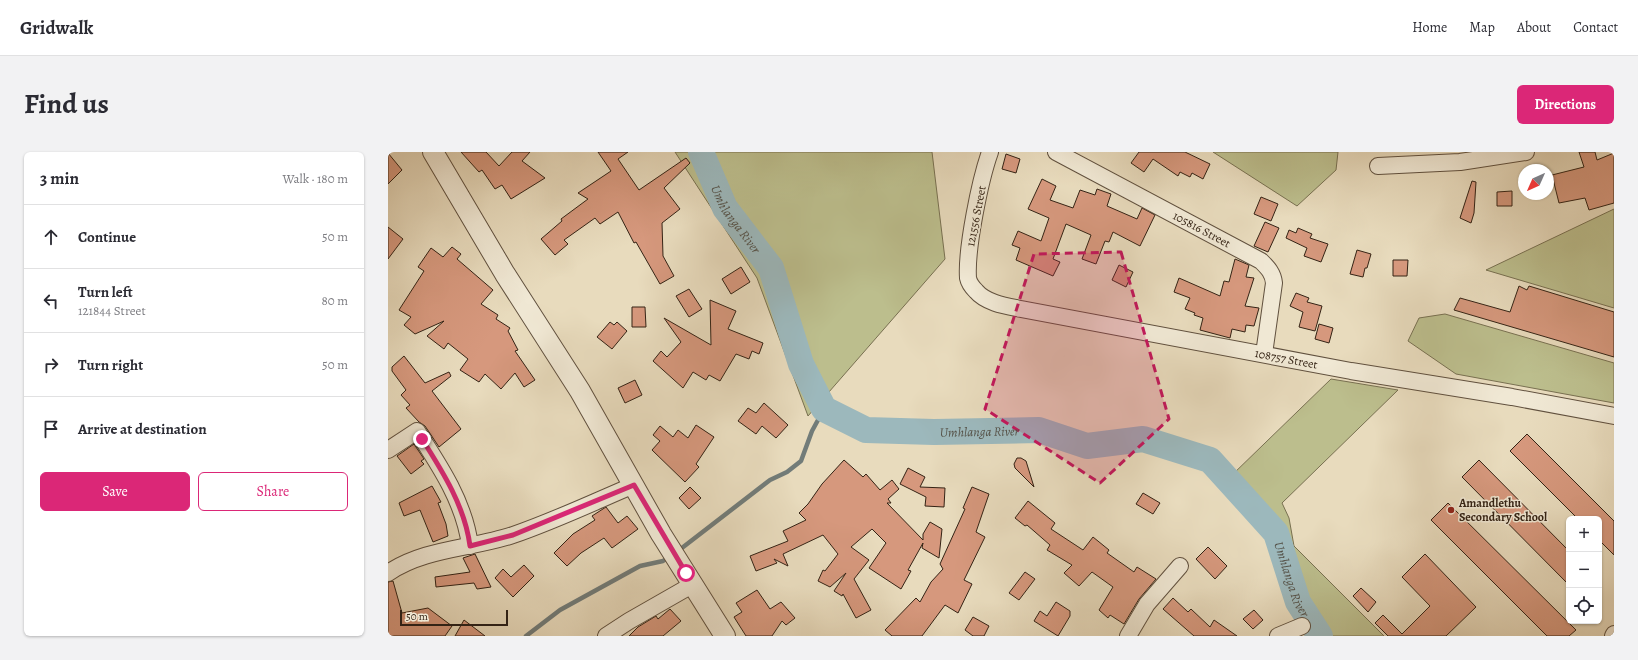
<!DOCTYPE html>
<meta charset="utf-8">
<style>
:root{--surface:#fff;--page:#f2f2f3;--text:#2b2b33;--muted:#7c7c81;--line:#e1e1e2;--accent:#db2777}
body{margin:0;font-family:Alegreya,serif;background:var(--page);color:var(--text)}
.controls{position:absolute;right:12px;bottom:12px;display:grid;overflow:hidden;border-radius:6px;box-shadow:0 1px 3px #0004}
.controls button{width:36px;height:36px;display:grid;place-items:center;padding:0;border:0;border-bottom:1px solid var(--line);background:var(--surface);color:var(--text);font:20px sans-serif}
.compass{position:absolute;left:1130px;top:12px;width:36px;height:36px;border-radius:50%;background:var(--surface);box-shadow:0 1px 3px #0004;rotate:225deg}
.scale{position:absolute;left:12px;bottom:10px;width:108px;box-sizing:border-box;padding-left:4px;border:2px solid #342315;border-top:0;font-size:11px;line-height:14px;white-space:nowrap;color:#342315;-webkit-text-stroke:3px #f0e8d4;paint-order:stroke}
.stop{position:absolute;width:12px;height:12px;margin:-9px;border:3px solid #db2777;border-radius:50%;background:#fff}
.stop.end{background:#db2777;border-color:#fff;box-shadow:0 1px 4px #0008}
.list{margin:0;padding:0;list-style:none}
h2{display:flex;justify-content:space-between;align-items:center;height:52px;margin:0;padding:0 16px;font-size:17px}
h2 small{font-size:13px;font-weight:400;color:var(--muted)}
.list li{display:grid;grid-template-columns:26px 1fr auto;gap:12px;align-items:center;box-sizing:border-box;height:64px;padding:0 16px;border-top:1px solid var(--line)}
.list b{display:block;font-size:15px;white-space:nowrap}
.list p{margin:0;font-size:13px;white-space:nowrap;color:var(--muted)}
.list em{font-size:13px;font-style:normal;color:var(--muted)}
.actions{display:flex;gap:8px;padding:12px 16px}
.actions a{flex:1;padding:9px 0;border:1px solid var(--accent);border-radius:6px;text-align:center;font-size:14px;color:var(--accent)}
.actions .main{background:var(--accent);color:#fff}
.icon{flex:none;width:22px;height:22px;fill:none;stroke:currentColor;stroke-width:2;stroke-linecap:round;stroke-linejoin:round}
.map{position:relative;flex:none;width:1226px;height:484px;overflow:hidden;border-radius:6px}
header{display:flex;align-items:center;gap:24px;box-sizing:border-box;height:56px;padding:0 20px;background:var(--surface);border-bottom:1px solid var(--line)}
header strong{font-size:19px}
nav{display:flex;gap:22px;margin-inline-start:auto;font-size:14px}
.intro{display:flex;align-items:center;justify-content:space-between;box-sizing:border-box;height:96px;padding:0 24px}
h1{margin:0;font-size:28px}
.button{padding:10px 18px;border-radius:6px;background:var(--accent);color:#fff;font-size:14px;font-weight:700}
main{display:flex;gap:24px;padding:0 24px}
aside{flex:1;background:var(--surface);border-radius:6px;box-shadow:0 1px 3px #0004}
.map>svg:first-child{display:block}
.green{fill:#bcbe8d;stroke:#787051}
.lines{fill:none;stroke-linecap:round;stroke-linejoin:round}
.stream{stroke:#727c79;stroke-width:4.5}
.river{stroke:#9cb8bc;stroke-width:26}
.building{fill:#d6987d;stroke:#342315}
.minor-casing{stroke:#61513f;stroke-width:18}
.tertiary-casing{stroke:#61513f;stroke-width:22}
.minor{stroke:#f0e8d4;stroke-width:16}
.tertiary{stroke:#f0e8d4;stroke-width:20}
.route{stroke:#db2777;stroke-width:5}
.marked{fill:#c2185b;fill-opacity:0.2;stroke:#c2185b;stroke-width:3;stroke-dasharray:8 5;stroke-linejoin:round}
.poi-dot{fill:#8f2418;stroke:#f0e8d4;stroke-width:1.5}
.labels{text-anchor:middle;stroke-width:3;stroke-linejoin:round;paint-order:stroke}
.street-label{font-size:12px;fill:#342315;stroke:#f0e8d4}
.poi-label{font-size:12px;font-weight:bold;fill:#342315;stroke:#f0e8d4;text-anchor:start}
.water-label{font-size:13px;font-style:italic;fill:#535047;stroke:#f0e8d4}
</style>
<header>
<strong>Gridwalk</strong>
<nav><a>Home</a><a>Map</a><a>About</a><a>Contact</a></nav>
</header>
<div class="intro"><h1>Find us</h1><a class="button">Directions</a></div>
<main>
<aside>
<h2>3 min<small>Walk · 180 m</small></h2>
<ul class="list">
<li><svg class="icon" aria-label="ahead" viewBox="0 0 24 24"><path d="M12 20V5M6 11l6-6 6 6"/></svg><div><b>Continue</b></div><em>50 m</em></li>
<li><svg class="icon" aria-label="left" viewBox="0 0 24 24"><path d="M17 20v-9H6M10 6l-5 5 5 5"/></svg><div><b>Turn left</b><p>121844 Street</p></div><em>80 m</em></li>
<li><svg class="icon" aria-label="right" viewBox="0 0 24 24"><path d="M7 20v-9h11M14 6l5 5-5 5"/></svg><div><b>Turn right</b></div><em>50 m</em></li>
<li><svg class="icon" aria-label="arrive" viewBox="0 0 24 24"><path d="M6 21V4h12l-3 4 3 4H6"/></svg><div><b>Arrive at destination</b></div></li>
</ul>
<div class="actions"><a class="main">Save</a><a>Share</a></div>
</aside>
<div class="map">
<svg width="1226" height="484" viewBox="0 0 1226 484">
<rect width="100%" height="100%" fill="#e8dbbd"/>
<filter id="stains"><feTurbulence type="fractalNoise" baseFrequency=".005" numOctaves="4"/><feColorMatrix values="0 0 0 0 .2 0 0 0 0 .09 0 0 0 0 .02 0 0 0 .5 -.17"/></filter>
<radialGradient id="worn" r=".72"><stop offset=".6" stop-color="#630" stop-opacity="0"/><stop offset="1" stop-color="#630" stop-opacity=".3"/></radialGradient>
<!-- green -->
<g class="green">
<path d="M 287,0 L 544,0 L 557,107 L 420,264 L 369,126 Z"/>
<path d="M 825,0 L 950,0 L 948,18 L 909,54 Z"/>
<path d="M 1226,57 L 1226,156 L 1098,118 Z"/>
<path d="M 1057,162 L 1226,211 L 1226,251 L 1068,222 L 1020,189 L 1031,166 Z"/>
<path d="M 943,227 L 1010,238 L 894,351 L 901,366 L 906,394 L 996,484 L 938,484 L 915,447 L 893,378 L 843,324 Z"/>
</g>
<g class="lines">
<!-- stream -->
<g class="stream">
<path d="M 290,399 L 382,328 L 399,320 L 413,309 L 424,279 L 436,257"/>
<path d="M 138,484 L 172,458 L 252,414 L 275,409 L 282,404"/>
</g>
<!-- river -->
<path class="river" id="s1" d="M 313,0 L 337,56 L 383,116 L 413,212 L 436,257 L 478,278 L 546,280 L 651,278 L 699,294 L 755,287 L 822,308 L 888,381 L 910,450 L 932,484"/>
</g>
<!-- building -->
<g class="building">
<path d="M 73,0 L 98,0 L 111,14 L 124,0 L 142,0 L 134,9 L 157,26 L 123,47 L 114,33 L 107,37 L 94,18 L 91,20 Z"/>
<path d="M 210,0 L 240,0 L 230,7 L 251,38 L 298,6 L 302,11 L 276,36 L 292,57 L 274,71 L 275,104 L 286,124 L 272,132 L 248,90 L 246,91 L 230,60 L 212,72 L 207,66 L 176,88 L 180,92 L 167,103 L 153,87 L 174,69 L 173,67 L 200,47 L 190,41 L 223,19 Z"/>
<path d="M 751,0 L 797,0 L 822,12 L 815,27 L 804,21 L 802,25 L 792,20 L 790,24 L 765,7 L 756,20 L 743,11 Z"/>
<path d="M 1191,0 L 1207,0 L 1209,8 L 1226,1 L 1226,51 L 1201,58 L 1197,46 L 1171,51 L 1164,23 L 1196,15 Z"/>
<path d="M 0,1 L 14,18 L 0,32 Z"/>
<path d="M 618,2 L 632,7 L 628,21 L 614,17 Z"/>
<path d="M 654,27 L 668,34 L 662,48 L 685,56 L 692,38 L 707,43 L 709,37 L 723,42 L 719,54 L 749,67 L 754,56 L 767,63 L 752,94 L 725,80 L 721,90 L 717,89 L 708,112 L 694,107 L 703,83 L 678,72 L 665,107 L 672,110 L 665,124 L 628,108 L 632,96 L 624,93 L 630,79 L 653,89 L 661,66 L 640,57 Z"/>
<path d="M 1084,29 L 1088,30 L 1086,61 L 1083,71 L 1072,66 Z"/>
<path d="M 1124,39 L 1124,54 L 1109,54 L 1109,40 Z"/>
<path d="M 873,45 L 890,52 L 883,69 L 866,62 Z"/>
<path d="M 877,70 L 891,76 L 880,100 L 866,94 Z"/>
<path d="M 0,75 L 15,87 L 0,107 Z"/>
<path d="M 910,76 L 924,82 L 922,86 L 940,92 L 933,110 L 916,104 L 919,96 L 898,86 L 901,78 L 908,81 Z"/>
<path d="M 64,95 L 73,102 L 69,107 L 105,138 L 93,152 L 110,163 L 108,167 L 122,176 L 120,179 L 130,198 L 127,199 L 147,228 L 136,235 L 127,221 L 113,237 L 97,222 L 91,230 L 72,218 L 80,207 L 60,191 L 56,197 L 39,184 L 56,169 L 27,182 L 16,173 L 23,165 L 11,158 L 36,119 L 30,115 L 43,96 L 55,105 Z"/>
<path d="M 969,98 L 983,102 L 979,116 L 977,116 L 975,125 L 962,122 Z"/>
<path d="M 847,107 L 861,113 L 858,125 L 866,126 L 857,154 L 871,156 L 866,174 L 858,173 L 857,180 L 844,177 L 842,186 L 812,178 L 815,166 L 806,163 L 807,161 L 797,157 L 802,146 L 786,140 L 791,126 L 832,144 L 836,129 L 841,130 Z"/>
<path d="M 1005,108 L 1020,108 L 1019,124 L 1005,124 Z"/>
<path d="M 731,113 L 745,120 L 738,135 L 724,128 Z"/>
<path d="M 353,115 L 362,130 L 343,142 L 334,127 Z"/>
<path d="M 1131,134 L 1139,138 L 1141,134 L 1226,160 L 1226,205 L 1066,158 L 1072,146 L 1122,160 Z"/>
<path d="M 301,137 L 314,157 L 301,165 L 288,144 Z"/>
<path d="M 908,141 L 921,146 L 919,150 L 934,154 L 927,179 L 911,175 L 915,160 L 902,154 Z"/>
<path d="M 322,148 L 348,159 L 340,177 L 375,191 L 371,202 L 364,199 L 361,207 L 348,202 L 332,229 L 321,223 L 318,228 L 305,220 L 295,236 L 265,209 L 273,199 L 279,205 L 293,190 L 276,166 L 323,193 Z"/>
<path d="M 244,155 L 257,155 L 258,175 L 244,175 Z"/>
<path d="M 222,170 L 226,173 L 229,170 L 239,179 L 224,197 L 209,185 Z"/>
<path d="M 931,172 L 945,176 L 941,191 L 927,187 Z"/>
<path d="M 16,204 L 37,231 L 61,220 L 63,224 L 44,239 L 73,277 L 51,295 L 37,274 L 31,270 L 18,256 L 22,253 L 13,243 L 18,238 L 4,219 L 4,215 Z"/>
<path d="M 247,228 L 254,243 L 237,251 L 230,236 Z"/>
<path d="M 376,251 L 400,273 L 388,286 L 374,274 L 368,282 L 350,269 L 360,256 L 368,261 Z"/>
<path d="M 308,273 L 326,285 L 308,312 L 311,315 L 297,330 L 264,298 L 272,289 L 265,283 L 272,274 L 285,285 L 290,278 L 300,286 Z"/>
<path d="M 1139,282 L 1226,369 L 1226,403 L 1211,388 L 1211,367 L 1190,367 L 1122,299 Z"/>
<path d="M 26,292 L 36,307 L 33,309 L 36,312 L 23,322 L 9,304 Z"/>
<path d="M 629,306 L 633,306 L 638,309 L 646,335 L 627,316 L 626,312 Z"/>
<path d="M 456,308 L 475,325 L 478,322 L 492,338 L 504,328 L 511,337 L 500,347 L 503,351 L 499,351 L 535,388 L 535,382 L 542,370 L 554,377 L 551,406 L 534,396 L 535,391 L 520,418 L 523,419 L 513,437 L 481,416 L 498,391 L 484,377 L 463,395 L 481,408 L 466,427 L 483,458 L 468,466 L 455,442 L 454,444 L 446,439 L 458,421 L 442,435 L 430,429 L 435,418 L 437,419 L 450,402 L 435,383 L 395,402 L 400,414 L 386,407 L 389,411 L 368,419 L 362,404 L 400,389 L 395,379 L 418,368 L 411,361 L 420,352 L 434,332 Z"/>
<path d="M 1091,308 L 1181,399 L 1181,433 L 1074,325 Z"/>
<path d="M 520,316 L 537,325 L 532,335 L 557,336 L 556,355 L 537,354 L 538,345 L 512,332 Z"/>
<path d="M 44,334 L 53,350 L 50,351 L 58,372 L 60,384 L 45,390 L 32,358 L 16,364 L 11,351 Z"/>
<path d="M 302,335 L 313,346 L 301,357 L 291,346 Z"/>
<path d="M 584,335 L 601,342 L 588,380 L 597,385 L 576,428 L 584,432 L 570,461 L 557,453 L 534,484 L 504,484 L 497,478 L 528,446 L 532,450 L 543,430 L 555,417 L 552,412 L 577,357 L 575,356 Z"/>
<path d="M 755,341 L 772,351 L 765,362 L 748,352 Z"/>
<path d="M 640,349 L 667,371 L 663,377 L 695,398 L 705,385 L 721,398 L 719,401 L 746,420 L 749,415 L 768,427 L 751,447 L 736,472 L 722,463 L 720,466 L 711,458 L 725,435 L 704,420 L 691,434 L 676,421 L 684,413 L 659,398 L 662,393 L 639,373 L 637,374 L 627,366 Z"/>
<path d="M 1060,351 L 1188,478 L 1181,484 L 1159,484 L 1043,368 Z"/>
<path d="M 218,355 L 230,371 L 239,364 L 250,377 L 224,396 L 216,386 L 193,401 L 179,414 L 166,401 L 185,382 L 207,368 L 204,364 Z"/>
<path d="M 820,395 L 839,414 L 827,427 L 808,407 Z"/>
<path d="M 87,402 L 103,435 L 89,437 L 86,431 L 48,435 L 47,425 L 82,420 L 75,406 Z"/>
<path d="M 1037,402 L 1088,455 L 1058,484 L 1000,484 L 987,471 L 995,463 L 1014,482 L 1042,454 L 1014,425 Z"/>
<path d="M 136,413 L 146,424 L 125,445 L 107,426 L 115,417 L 123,425 Z"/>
<path d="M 637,420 L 647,427 L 631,448 L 621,441 Z"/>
<path d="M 5,429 L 14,461 L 40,456 L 64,474 L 57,484 L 0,484 L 0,430 Z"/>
<path d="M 973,436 L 988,450 L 980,460 L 965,444 Z"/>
<path d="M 369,438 L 382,457 L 393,450 L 407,466 L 398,473 L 394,469 L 384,484 L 358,484 L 346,465 L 354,460 L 348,451 Z"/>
<path d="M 785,446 L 800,460 L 803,457 L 822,475 L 826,468 L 849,484 L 806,484 L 775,457 Z"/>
<path d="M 668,450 L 682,459 L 682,464 L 670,484 L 646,469 L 652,459 L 659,464 Z"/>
<path d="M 282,457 L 293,469 L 275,484 L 241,484 L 250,475 L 268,464 L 270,467 Z"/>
<path d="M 866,458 L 875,468 L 865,477 L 855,467 Z"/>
<path d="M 585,465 L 601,474 L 596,484 L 585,484 L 577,478 Z"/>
<path d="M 76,468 L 97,484 L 67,484 Z"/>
</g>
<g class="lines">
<defs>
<g id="minor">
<path id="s2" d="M 602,0 C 592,28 578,97 580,126 C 581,131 585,136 588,139 C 598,151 618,154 633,157 L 963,219 L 1124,245 L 1226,264"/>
<path id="s3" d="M 668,0 L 873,109 C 880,116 885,121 886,131 L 876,202"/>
<path d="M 990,14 L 1072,10 L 1138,0"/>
<path d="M 0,298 L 29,279 C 52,314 77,352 82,394"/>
<path d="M 0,421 C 37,396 83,397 125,383 C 166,369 206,350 246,333"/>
<path d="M 218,484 L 241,469 L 304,433"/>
<path d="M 740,484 L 759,452 L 792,414"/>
<path d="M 890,484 L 914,474"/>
<path d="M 1225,484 L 1226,482"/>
</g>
<path id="tertiary" d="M 45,0 L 117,122 L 192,239 L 273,382 L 337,484"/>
</defs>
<!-- minor casing -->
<use href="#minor" class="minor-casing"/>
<!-- tertiary casing -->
<use href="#tertiary" class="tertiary-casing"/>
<!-- minor -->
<use href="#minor" class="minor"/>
<!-- tertiary -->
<use href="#tertiary" class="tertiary"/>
</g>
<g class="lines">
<!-- route -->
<path class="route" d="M 34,287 C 55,320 77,355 82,394 L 125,383 L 246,333 L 298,421"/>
</g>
<!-- marked area -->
<path class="marked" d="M 733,100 L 781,267 L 712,331 L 597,257 L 646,102 Z"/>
<!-- markers -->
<circle class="poi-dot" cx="1063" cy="358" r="4"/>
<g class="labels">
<!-- street labels -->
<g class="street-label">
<text transform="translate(588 64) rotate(-79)" y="4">121556 Street</text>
<text dy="4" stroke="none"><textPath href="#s3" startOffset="165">105816 Street</textPath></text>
<text dy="4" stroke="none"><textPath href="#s2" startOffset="463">108757 Street</textPath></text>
</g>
<!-- poi labels -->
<g class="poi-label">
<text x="1071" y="355">Amandlethu<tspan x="1071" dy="14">Secondary School</tspan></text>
</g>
<!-- water labels -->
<g class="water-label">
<text dy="5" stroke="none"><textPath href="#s1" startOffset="76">Umhlanga River</textPath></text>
<text dy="5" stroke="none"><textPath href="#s1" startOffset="448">Umhlanga River</textPath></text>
<text dy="5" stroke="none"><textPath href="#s1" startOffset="832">Umhlanga River</textPath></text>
</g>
</g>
<rect width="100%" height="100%" filter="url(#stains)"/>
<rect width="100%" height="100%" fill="url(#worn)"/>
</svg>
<div class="controls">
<button>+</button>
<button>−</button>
<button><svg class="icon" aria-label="locate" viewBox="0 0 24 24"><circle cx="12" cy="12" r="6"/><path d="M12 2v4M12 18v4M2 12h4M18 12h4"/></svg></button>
</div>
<svg class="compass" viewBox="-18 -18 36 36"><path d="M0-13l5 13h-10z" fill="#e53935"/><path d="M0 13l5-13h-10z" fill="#7c7c81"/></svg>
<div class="scale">50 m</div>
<div class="stop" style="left:298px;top:421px"></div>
<div class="stop end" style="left:34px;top:287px"></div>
</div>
</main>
